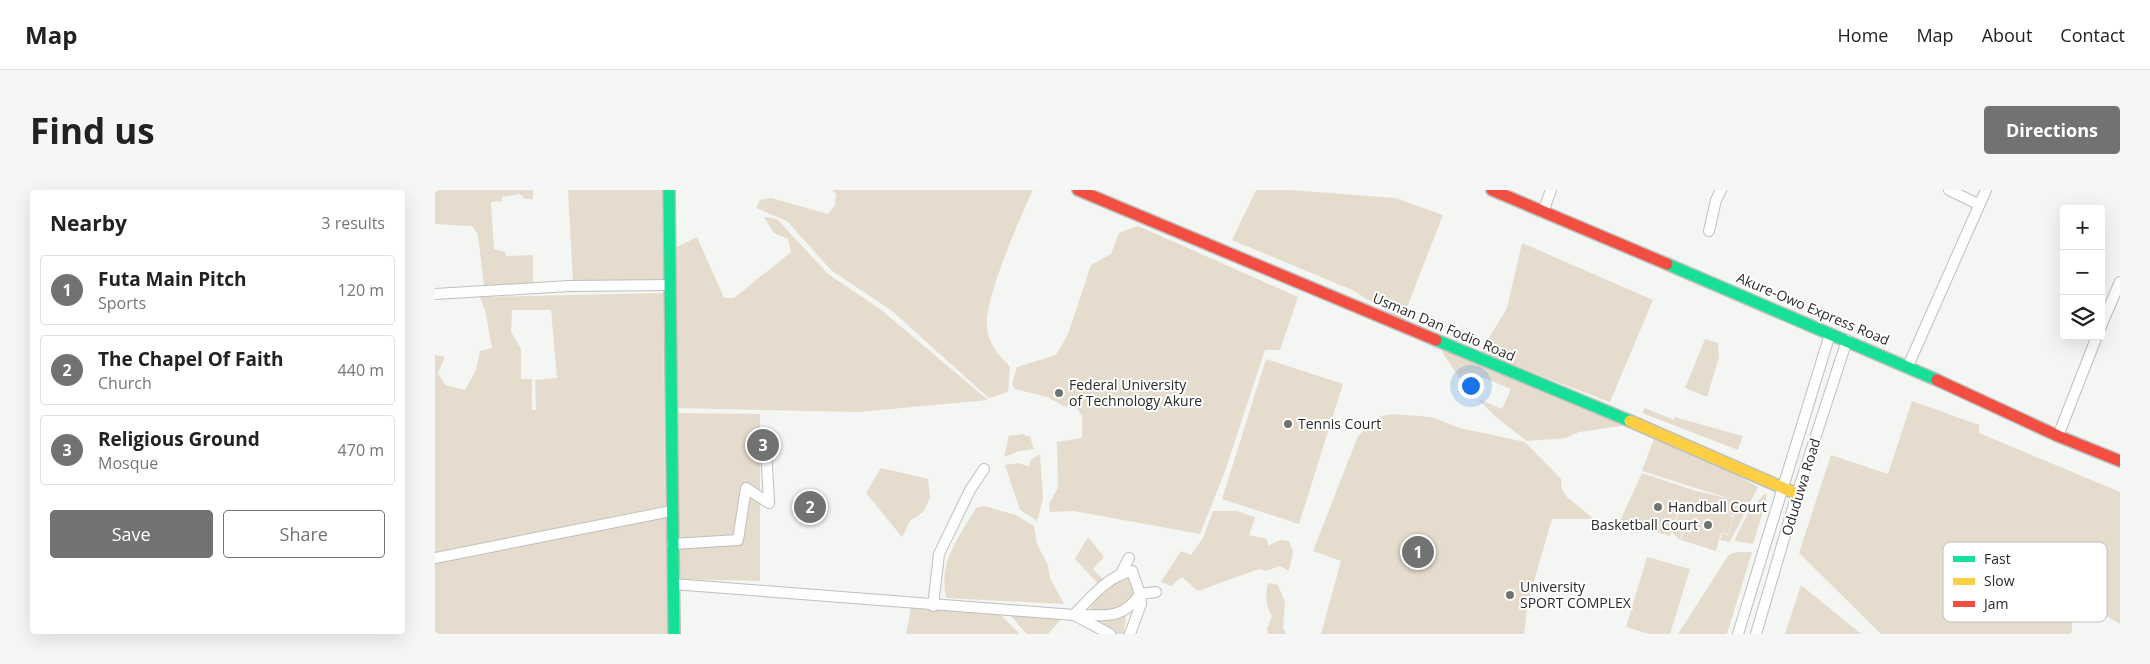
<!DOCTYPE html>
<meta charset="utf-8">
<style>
:root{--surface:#fff;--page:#f6f6f6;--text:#222;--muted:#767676;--line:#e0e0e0;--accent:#70736f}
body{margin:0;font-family:"Open Sans",sans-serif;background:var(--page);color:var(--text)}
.controls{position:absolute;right:15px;top:15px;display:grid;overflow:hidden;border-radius:5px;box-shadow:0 5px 20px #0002}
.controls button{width:45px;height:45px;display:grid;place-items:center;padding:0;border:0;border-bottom:1px solid var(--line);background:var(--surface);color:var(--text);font:25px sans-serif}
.you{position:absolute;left:1035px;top:195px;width:18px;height:18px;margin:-12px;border:4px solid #fff;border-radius:50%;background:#1a73e8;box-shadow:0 0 0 8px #1a73e833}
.badge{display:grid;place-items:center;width:32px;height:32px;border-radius:50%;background:var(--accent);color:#fff;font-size:16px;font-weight:700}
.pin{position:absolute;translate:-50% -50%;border:2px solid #fff;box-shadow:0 1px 5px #0006}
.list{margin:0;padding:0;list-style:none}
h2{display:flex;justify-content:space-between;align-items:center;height:65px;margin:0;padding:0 20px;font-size:21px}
h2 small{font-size:16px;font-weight:400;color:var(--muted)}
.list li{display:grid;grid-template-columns:32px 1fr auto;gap:15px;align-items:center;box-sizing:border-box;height:70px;margin:0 10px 10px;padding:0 10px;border:1px solid var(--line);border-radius:5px}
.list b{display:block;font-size:19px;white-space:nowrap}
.list p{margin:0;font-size:16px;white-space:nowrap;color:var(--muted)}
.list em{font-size:16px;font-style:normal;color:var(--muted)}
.actions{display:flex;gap:10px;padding:15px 20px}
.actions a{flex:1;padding:11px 0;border:1px solid var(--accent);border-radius:5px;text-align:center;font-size:18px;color:var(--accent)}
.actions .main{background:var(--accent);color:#fff}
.icon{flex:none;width:28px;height:28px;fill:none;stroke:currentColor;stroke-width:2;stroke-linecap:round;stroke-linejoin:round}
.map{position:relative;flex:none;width:1685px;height:444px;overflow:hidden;border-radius:5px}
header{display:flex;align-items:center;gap:30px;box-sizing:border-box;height:70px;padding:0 25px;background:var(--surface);border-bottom:1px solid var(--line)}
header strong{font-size:24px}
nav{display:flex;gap:28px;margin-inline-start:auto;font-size:18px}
.intro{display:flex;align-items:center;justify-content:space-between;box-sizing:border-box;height:120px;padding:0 30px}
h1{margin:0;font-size:35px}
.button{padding:12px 22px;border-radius:5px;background:var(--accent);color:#fff;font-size:18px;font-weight:700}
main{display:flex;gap:30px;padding:0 30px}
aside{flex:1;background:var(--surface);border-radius:5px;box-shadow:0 5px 20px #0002}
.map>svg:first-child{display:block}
.green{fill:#e6dccd;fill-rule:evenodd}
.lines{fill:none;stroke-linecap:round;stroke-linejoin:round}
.street-casing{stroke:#bdc0bc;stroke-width:12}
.fast-casing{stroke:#bdc0bc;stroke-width:14}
.slow-casing{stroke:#bdc0bc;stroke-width:14}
.jam-casing{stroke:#bdc0bc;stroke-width:14}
.street{stroke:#fdfefd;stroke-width:10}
.fast{stroke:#16e098;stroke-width:11}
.slow{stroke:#ffcf43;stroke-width:11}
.jam{stroke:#f24e42;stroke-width:11}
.poi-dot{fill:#70736f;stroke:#fff;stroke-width:2}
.labels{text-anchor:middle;stroke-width:4;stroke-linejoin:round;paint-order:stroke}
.street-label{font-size:14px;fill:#2a2c29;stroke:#fff}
.poi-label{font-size:14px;fill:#2a2c29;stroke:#fff;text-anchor:start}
.key{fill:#fff;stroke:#bfc0bf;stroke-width:1}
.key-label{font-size:14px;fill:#2a2c29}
</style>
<header>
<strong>Map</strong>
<nav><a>Home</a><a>Map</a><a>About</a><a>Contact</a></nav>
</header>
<div class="intro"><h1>Find us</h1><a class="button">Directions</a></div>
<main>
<aside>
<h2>Nearby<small>3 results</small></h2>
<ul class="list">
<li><span class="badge">1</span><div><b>Futa Main Pitch</b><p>Sports</p></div><em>120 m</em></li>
<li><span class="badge">2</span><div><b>The Chapel Of Faith</b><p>Church</p></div><em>440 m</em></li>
<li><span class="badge">3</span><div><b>Religious Ground</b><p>Mosque</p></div><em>470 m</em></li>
</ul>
<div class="actions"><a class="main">Save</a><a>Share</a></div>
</aside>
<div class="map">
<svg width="1685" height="444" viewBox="0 0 1685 444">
<rect width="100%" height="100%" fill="#f3f6f2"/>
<!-- green -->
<g class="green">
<path d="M 0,0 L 98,0 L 98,9 L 90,9 L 85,4 L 67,7 L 67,11 L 56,12 L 59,59 L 70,62 L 71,66 L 98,65 L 98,94 L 49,95 L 43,45 L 37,36 L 0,34 Z"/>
<path d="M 133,0 L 227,0 L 229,89 L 138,92 Z"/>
<path d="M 397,0 L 598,0 C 585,27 548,112 552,138 C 554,155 564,165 575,177 L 573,202 L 554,208 L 457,121 L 396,80 L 352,31 L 321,18 L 325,10 L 336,8 L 393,24 L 400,15 L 401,4 Z"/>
<path d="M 821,0 L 854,0 L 960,8 L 1008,25 L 967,130 L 917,100 L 797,50 Z"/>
<path d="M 329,27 L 342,29 L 393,84 L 445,119 L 553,210 L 424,222 L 241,218 L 240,58 L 262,47 L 289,108 L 299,108 L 356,62 L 353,49 L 339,43 Z"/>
<path d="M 703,36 L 863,107 L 845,160 L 830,160 L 790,281 L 765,344 L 639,321 L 615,322 L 614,314 L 623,298 L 622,252 L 647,248 L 647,226 L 640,215 L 628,216 L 612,207 L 580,199 L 577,195 L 582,177 L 621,165 L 633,144 L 656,75 L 676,64 L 684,43 Z"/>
<path d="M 1087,53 L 1218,110 L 1175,212 L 1045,163 L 1072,118 Z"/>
<path d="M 228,103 L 230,316 L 0,363 L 0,165 L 10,167 L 3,183 L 10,195 L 30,200 L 41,180 L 45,161 L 57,158 L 50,120 L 45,107 ZM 77,120 L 116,120 L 122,188 L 100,190 L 101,220 L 97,220 L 97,189 L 86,189 L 86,159 L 76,142 Z"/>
<path d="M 1270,149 L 1283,153 L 1284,167 L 1272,207 L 1250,198 Z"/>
<path d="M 1006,158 L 1193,235 L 1144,242 L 1131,248 L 1092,251 L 1062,228 L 1043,209 L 1067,219 L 1076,199 L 1047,187 L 1038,207 L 1009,165 Z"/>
<path d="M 831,169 L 908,194 L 864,334 L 787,309 Z"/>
<path d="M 1477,211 L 1544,235 L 1544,243 L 1685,302 L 1685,434 L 1642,409 L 1637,423 L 1637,442 L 1634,444 L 1446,444 L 1364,363 L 1396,265 L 1453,284 Z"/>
<path d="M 1210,218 L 1239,230 L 1239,227 L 1308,246 L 1303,260 L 1207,223 Z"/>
<path d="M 240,223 L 325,224 L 325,391 L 241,389 Z"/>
<path d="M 957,224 L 996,227 L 1025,238 L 1090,252 L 1126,289 L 1127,300 L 1132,307 L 1159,329 L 1117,329 L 1093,412 L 1089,444 L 886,444 L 906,371 L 878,361 L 923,246 L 944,227 Z"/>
<path d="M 588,244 L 595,247 L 599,259 L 585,261 L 569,267 L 574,246 Z"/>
<path d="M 1219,249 L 1292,279 L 1323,297 L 1295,352 L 1285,350 L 1287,344 L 1293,345 L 1299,326 L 1291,323 L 1298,327 L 1293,344 L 1286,343 L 1281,361 L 1246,350 L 1254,324 L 1245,350 L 1238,343 L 1248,308 L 1235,346 L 1185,331 L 1207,283 L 1261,301 L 1296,309 L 1207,281 Z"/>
<path d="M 605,264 L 608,309 L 602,331 L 585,320 L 570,275 L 584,273 L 594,277 L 595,270 Z"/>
<path d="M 446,278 L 493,289 L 495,308 L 488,322 L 475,331 L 467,347 L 431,303 Z"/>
<path d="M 1329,304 L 1332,304 L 1331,311 L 1318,354 L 1299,351 L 1313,323 Z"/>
<path d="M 549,316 L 581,325 L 599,336 L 602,354 L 613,375 L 615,388 L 629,414 L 511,408 C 504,369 522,351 541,318 Z"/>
<path d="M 234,321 L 239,444 L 0,444 L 0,374 L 98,348 Z"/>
<path d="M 778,321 L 801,321 L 820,327 L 814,345 L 832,349 L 833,356 L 845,350 L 854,351 L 858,362 L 854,381 L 845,376 L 831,381 L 824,379 L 763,401 L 747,387 L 736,396 L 726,392 L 746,361 L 756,365 L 768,348 Z"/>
<path d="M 653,347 L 669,367 L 658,379 L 669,390 L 664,395 L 640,369 Z"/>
<path d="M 1306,362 L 1317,362 L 1292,444 L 1243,444 L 1293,366 L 1297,363 Z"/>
<path d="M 1212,367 L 1255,379 L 1235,444 L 1214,444 L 1191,437 Z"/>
<path d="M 696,383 L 703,404 L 679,423 L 655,420 C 661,400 679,392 696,383 Z"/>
<path d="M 833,393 L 843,395 L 850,412 L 848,438 L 851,444 L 833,444 L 832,438 L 837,426 C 831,417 830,403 833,393 Z"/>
<path d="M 1366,395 L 1426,444 L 1350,444 Z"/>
<path d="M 478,417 L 565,424 L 585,444 L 471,444 L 476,418 Z"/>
<path d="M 574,424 L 629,426 L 613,444 L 592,444 Z"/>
<path d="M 691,426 L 689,444 L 681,444 L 663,431 Z"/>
</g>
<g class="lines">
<defs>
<g id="street">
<path d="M 1514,0 L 1543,14"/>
<path d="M 1108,22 L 1116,0"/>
<path d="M 1274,41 L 1281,10 L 1286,0"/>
<path d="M 0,104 L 134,96 L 234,95"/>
<path d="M 1666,136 L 1685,92"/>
<path d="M 1473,176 L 1551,0"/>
<path d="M 1623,246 L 1662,146"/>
<path d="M 237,354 L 303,350 L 311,298 L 334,313 L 331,257"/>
<path d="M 0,368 L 236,321"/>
<path d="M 686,383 L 694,368"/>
<path d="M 238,394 L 639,425 L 675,444"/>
<path d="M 498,416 L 504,364 L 535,300 L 549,279"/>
<path d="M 639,425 C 655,408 674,385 697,381 L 705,404 L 721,402"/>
<path d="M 642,425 C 670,425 688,430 705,404"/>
<path d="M 695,444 L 706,414 L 705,405"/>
<path d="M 1303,444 L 1395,144"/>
<path d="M 1321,444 L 1362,304 L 1412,150"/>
</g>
<g id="fast">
<path d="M 234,0 L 239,444"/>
<path d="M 1232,74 L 1502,190"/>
<path d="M 1001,150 L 1195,231"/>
</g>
<path id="slow" d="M 1195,231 L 1362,304"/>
<g id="jam">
<path d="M 643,0 L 1001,150"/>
<path d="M 1057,0 L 1232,74"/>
<path d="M 1502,190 L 1623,246 L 1685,271"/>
</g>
</defs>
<!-- street casing -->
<use href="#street" class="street-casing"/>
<!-- fast casing -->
<use href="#fast" class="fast-casing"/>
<!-- slow casing -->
<use href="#slow" class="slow-casing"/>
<!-- jam casing -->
<use href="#jam" class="jam-casing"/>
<!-- street -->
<use href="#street" class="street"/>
<!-- fast -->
<use href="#fast" class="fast"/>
<!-- slow -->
<use href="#slow" class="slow"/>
<!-- jam -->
<use href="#jam" class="jam"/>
</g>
<!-- markers -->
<g class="poi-dot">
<circle cx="624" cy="203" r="5"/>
<circle cx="853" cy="234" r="5"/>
<circle cx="1223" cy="317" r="5"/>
<circle cx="1273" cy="335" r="5"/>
<circle cx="1075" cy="405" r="5"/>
</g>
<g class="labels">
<!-- street labels -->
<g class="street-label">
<text transform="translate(1378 119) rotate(23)" y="5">Akure-Owo Express Road</text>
<text transform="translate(1009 137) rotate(23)" y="5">Usman Dan Fodio Road</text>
<text transform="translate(1366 297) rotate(-73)" y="5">Oduduwa Road</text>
</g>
<!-- poi labels -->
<g class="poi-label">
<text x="634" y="200">Federal University<tspan x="634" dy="16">of Technology Akure</tspan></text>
<text x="863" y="239">Tennis Court</text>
<text x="1233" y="322">Handball Court</text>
<text x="1263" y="340" text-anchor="end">Basketball Court</text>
<text x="1085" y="402">University<tspan x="1085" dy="16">SPORT COMPLEX</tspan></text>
</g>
</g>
<!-- legend -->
<rect x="1508" y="352" width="164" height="80" rx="8" class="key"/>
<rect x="1518" y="366" width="22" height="6" fill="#16e098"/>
<rect x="1518" y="388" width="22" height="7" fill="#ffcf43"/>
<rect x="1518" y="411" width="22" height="6" fill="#f24e42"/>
<g class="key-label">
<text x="1549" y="374">Fast</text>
<text x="1549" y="396">Slow</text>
<text x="1549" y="419">Jam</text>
</g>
</svg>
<div class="controls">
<button>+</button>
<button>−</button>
<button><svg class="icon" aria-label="layers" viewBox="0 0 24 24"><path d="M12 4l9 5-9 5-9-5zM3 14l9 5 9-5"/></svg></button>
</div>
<div class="you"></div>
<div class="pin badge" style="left:983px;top:362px">1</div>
<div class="pin badge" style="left:375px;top:317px">2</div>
<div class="pin badge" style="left:328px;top:255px">3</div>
</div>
</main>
